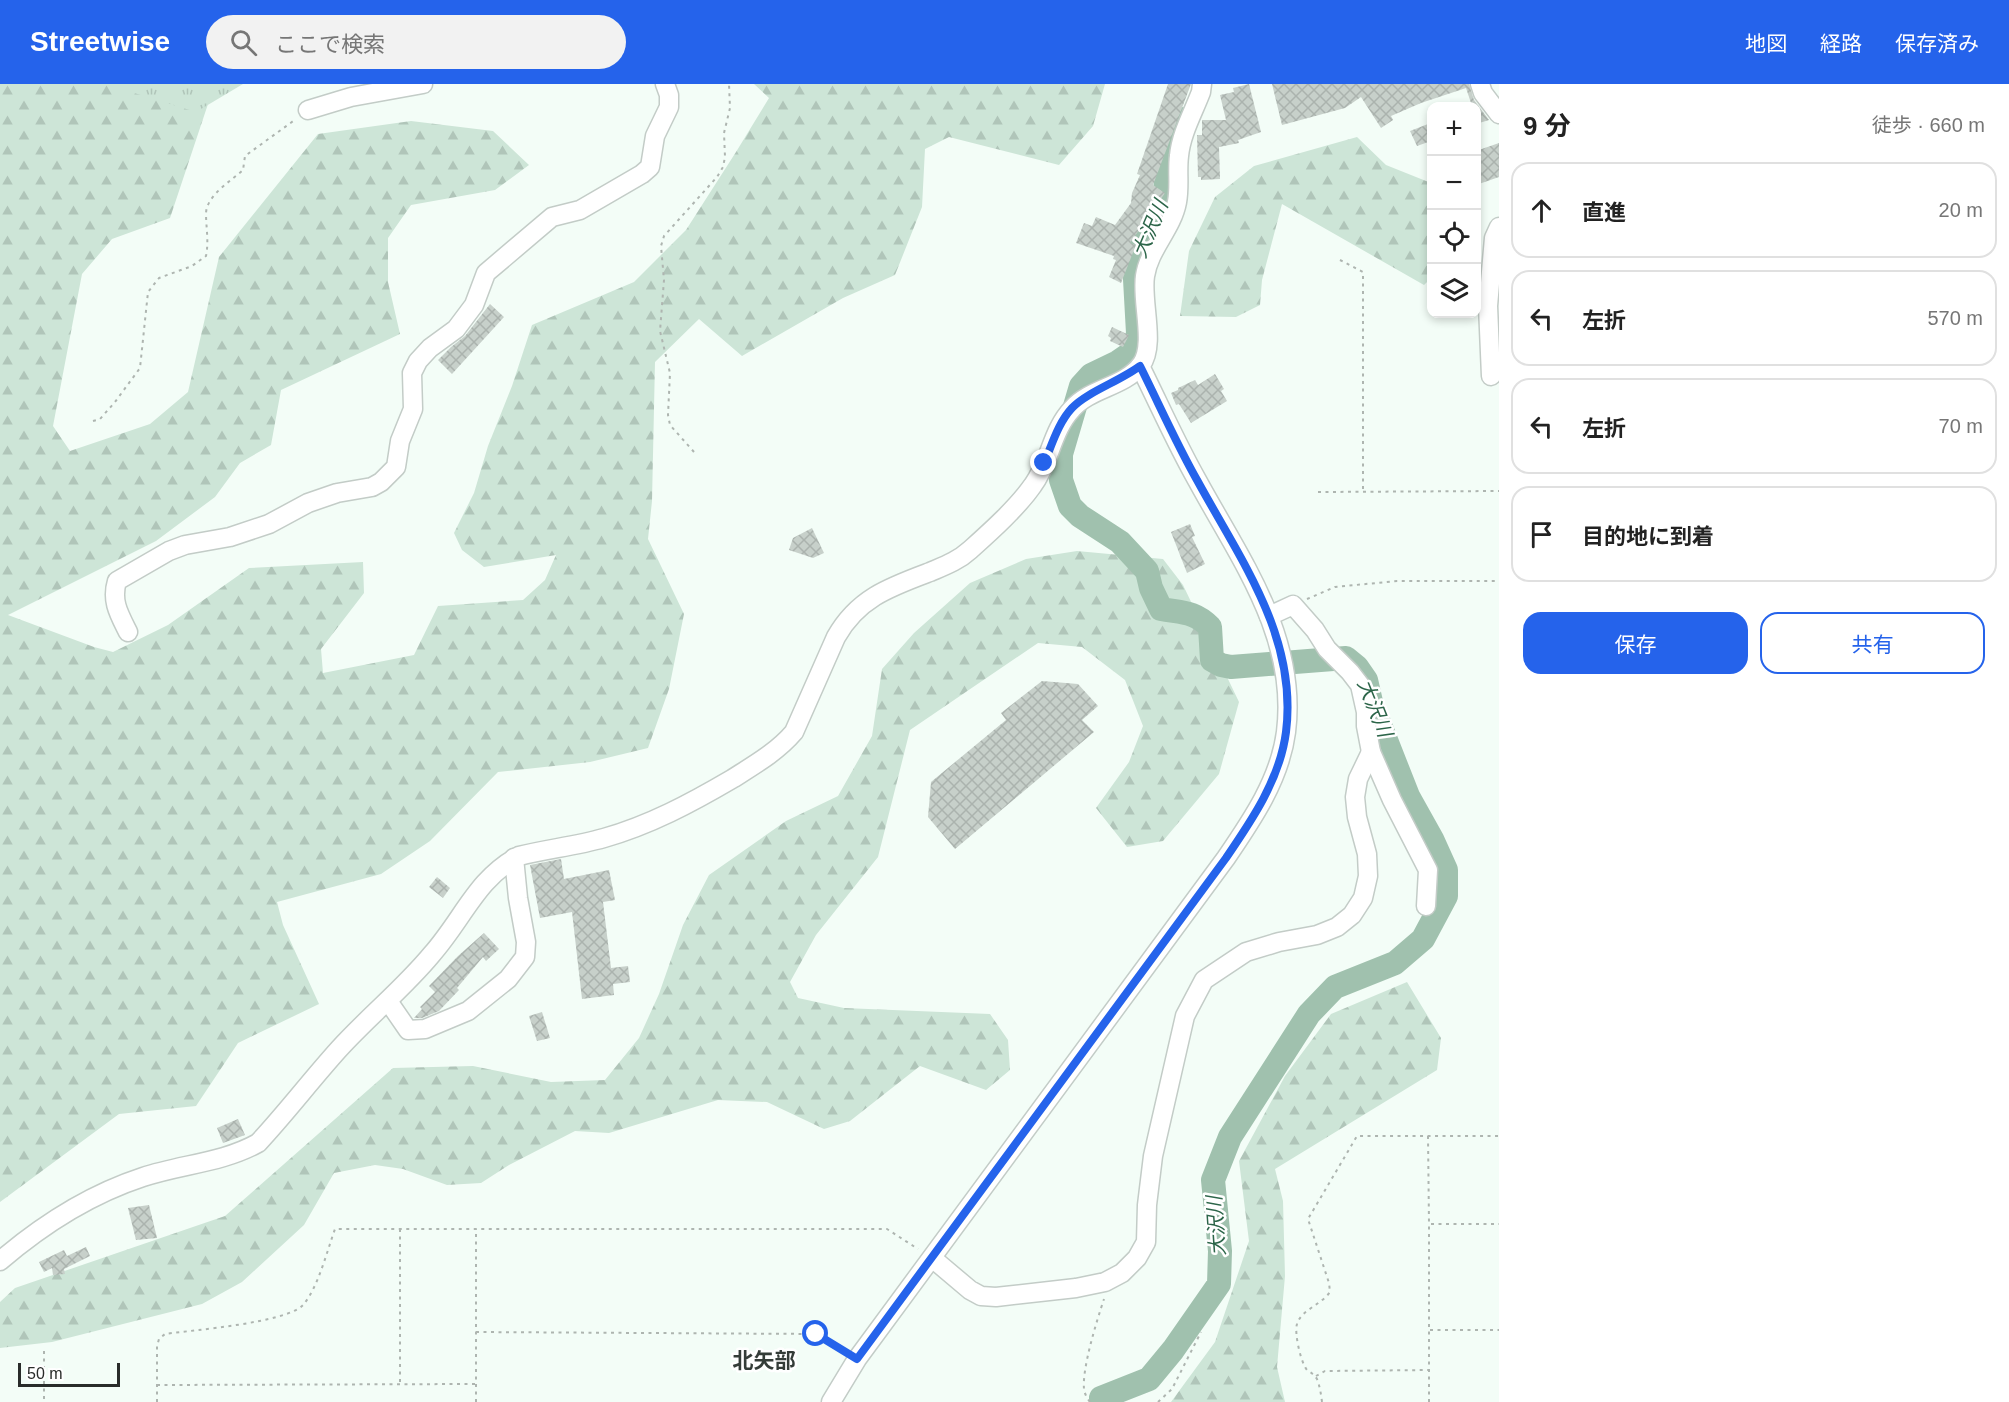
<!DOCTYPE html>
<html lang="ja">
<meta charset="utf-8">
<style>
:root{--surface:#fff;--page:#f2f2f2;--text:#222;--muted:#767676;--line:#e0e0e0;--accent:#2563eb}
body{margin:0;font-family:Arial,"Noto Sans JP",sans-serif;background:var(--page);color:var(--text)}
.controls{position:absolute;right:18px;top:18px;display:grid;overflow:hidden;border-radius:12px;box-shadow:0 3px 9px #0003}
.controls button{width:54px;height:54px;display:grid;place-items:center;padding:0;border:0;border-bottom:2px solid var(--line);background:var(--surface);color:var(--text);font:30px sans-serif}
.scale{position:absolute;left:18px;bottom:15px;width:102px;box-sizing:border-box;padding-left:6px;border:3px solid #292c2a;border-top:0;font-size:16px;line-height:21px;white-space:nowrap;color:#292c2a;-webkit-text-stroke:4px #fff;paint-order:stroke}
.stop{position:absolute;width:18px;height:18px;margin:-14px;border:4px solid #2563eb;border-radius:50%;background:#fff}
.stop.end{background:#2563eb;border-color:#fff;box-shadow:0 2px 6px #0008}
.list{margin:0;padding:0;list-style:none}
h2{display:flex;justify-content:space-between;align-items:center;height:78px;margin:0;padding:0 24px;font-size:26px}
h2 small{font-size:20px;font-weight:400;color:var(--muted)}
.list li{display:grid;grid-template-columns:39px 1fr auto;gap:18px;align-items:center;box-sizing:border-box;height:96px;margin:0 12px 12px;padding:0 12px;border:2px solid var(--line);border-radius:18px}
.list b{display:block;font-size:22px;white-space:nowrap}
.list em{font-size:20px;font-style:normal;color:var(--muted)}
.actions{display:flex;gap:12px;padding:18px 24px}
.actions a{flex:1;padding:14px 0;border:2px solid var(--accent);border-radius:18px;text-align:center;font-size:21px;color:var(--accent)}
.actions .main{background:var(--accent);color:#fff}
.icon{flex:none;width:33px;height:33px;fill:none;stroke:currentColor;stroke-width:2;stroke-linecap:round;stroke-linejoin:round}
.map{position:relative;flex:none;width:1499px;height:1318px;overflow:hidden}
header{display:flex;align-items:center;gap:36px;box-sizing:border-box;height:84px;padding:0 30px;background:var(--accent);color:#fff}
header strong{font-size:28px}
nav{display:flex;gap:33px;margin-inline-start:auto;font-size:21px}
.search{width:420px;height:54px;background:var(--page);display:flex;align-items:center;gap:15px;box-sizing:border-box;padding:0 21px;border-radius:33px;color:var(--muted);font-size:22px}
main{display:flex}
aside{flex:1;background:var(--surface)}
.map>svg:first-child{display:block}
.forest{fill:url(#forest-firs)}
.park{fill:url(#park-tufts)}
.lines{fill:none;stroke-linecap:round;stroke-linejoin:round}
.river{stroke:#a0c1ae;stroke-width:24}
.building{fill:url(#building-cross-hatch)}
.minor-casing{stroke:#c3ccc7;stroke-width:21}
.path{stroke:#aeb5b0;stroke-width:2;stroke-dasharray:3 4.5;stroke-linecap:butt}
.minor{stroke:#fff;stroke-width:18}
.route{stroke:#2563eb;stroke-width:8}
.labels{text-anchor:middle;stroke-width:5;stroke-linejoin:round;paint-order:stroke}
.water-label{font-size:20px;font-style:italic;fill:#2c6549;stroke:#fff}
.quarter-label{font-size:21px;font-weight:bold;fill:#343c38;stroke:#fff}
</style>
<header>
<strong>Streetwise</strong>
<div class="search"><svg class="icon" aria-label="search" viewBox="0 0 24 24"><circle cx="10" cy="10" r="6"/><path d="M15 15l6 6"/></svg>ここで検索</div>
<nav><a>地図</a><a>経路</a><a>保存済み</a></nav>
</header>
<main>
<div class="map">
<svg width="1499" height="1318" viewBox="0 0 1499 1318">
<defs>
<pattern id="forest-firs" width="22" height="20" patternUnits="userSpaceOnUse" patternTransform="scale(1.5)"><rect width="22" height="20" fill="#cde5d7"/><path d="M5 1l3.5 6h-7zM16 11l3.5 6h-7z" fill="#b0c5b9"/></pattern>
<pattern id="park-tufts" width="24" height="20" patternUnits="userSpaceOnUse" patternTransform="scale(1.5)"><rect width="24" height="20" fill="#cde5d7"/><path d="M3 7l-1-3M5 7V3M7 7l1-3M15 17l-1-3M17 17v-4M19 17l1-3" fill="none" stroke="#b0c5b9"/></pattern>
<pattern id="building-cross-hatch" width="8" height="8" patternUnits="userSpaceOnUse" patternTransform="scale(1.5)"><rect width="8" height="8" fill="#c7d0ca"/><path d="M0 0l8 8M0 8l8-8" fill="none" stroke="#abb3ae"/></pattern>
</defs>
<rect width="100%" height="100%" fill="#f3fdf7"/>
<!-- forest -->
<g class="forest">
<path d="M 0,0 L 229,0 L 211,11 L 170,134 L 112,155 L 82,190 L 53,342 L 70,367 L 150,340 L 188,308 L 219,173 L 318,50 L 411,37 L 493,47 L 529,81 L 495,106 L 411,121 L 388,154 L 388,198 L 400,250 L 281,306 L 271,361 L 240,379 L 215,413 L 156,457 L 8,531 L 94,563 L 113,568 L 168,541 L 249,484 L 363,478 L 364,509 L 321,565 L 323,589 L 414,571 L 438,522 L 523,516 L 545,496 L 556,471 L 484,483 L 462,466 L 454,449 L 474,409 L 488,362 L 512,302 L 532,241 L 634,198 L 686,146 L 736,68 L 769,14 L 754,0 L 1105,0 L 1093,42 L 1059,81 L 949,53 L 925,65 L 922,123 L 895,191 L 843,214 L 742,272 L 699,235 L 655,278 L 652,417 L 648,455 L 684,530 L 669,605 L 648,664 L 590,678 L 498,688 L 430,757 L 381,790 L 277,818 L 283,841 L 319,920 L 238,959 L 196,1022 L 119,1030 L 0,1118 Z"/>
<path d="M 1357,53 L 1386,81 L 1431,99 L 1431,194 L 1424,201 L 1282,120 L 1262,196 L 1260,221 L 1236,233 L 1180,232 L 1189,167 L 1215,113 L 1254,82 Z"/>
<path d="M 1077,467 L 1163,475 L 1183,501 L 1239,618 L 1219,690 L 1163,757 L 1127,763 L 1096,724 L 1129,678 L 1143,642 L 1125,596 L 1082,563 L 1038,559 L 910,646 L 878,773 L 816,851 L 790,898 L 798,914 L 844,924 L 990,930 L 1008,956 L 1010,986 L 986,1006 L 920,982 L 850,1037 L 824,1045 L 767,1018 L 718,1016 L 609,1049 L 575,1047 L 509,1081 L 481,1099 L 447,1101 L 403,1085 L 375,1081 L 334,1089 L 304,1141 L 242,1198 L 202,1220 L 52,1258 L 0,1264 L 0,1218 L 15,1204 L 225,1132 L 393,984 L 473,982 L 551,998 L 605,996 L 639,954 L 659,910 L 683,841 L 709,791 L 786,737 L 838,712 L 872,652 L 882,585 L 914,549 L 970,499 L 1026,475 Z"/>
<path d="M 1407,898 L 1441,954 L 1437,986 L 1275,1085 L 1283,1117 L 1285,1192 L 1277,1283 L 1285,1318 L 1171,1318 L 1215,1258 L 1249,1157 L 1239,1077 L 1285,992 L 1331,930 Z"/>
</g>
<!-- park -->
<path class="park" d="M 105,0 L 243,0 L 196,28 Z"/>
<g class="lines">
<!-- river -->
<path class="river" d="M 1101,1314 L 1149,1295 L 1173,1266 L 1219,1200 L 1220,1167 L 1213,1096 L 1230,1053 L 1309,930 L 1335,903 L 1395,879 L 1423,855 L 1446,812 L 1446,786 L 1432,755 L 1408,712 L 1371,618 L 1366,596 L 1357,583 L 1346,574 L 1231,583 L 1221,581 L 1212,576 L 1210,543 C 1194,527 1182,529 1161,525 L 1151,504 L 1147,487 L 1120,458 L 1080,432 L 1070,422 L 1061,396 L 1061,370 L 1081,302 L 1091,291 L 1118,278 L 1134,267 L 1138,249 L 1134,177 L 1139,162 L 1158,137 L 1165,118 L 1166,86 L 1169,70 L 1184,35"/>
</g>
<!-- building -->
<g class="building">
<path d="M 1168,0 L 1191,0 L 1153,101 L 1165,109 L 1130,159 L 1136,161 L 1121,199 L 1109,193 L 1116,176 L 1113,175 L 1114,172 L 1076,159 L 1084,139 L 1092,142 L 1096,133 L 1115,141 L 1131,119 L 1132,109 L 1140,91 L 1137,90 Z"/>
<path d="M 1249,0 L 1261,48 L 1238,56 L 1239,59 L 1219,63 L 1220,95 L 1201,96 L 1201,93 L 1198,93 L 1197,51 L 1202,51 L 1202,36 L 1226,36 L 1220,11 L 1234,8 L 1233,4 Z"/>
<path d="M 1272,0 L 1469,0 L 1474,16 L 1489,36 L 1476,40 L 1476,22 L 1472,22 L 1466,4 L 1421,19 L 1391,32 L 1393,36 L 1381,44 L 1361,13 L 1345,24 L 1282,41 Z"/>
<path d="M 1428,40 L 1431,50 L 1431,57 L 1417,62 L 1410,47 Z"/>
<path d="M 1499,59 L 1499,93 L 1476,101 L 1476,67 Z"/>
<path d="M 490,220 L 504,233 L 452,290 L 438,276 L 451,263 L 465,252 Z"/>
<path d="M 1112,243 L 1129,251 L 1123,263 L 1110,257 L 1111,254 L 1108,252 Z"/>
<path d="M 1215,290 L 1224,305 L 1221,307 L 1227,317 L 1191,339 L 1179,320 L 1176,321 L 1171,309 L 1178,306 L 1178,304 L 1195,296 L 1198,301 Z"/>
<path d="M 1190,440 L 1195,452 L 1192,453 L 1205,480 L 1187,489 L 1171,448 Z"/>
<path d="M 812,444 L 824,469 L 813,474 L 789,466 L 793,454 Z"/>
<path d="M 1042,597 L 1078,600 L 1098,622 L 1082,636 L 1094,648 L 955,765 L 928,733 L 931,698 L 1006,636 L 1001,629 Z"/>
<path d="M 561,775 L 564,795 L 609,786 L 615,816 L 603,818 L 611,884 L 628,882 L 630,898 L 613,900 L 614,911 L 582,915 L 572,828 L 540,834 L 530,781 Z"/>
<path d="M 437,793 L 450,804 L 443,814 L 429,803 Z"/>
<path d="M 484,849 L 499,865 L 486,877 L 483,873 L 457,904 L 459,906 L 439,927 L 422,934 L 414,934 L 422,925 L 420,923 L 435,908 L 429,902 L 458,872 Z"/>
<path d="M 542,928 L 550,954 L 537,957 L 529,932 Z"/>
<path d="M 238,1035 L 245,1051 L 223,1059 L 217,1044 Z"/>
<path d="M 149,1121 L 157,1154 L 136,1156 L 128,1124 Z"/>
<path d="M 86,1163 L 90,1172 L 64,1185 L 65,1190 L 53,1191 L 52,1184 L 44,1188 L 39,1178 L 64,1166 L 67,1172 Z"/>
</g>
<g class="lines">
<defs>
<g id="minor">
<path d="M 1480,0 L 1483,9 L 1499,30"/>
<path d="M 308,26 L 351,13 L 423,0"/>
<path d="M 1491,292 L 1488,222 L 1494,154 L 1499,143"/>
<path d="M 1269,532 L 1293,521 L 1315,546 L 1327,565 L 1350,588 L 1360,601 L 1366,628 L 1366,642 L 1371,668 L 1392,716 L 1428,786 L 1426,822"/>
<path d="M 128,548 C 119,530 111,517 117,497 L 169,467 L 185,461 L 230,453 L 269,440 L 308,419 L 337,409 L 372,403 L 381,398 L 396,383 L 400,357 L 413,325 L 412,289 L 418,277 L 430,264 L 456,245 L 474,221 L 486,189 L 552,133 L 580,126 L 642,90 L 650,83 L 655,52 L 669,23 L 669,11 L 665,0"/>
<path d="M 388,917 L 408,946 L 425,945 L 468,927 L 508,895 L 525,873 L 526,858 L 518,814 L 514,774"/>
<path d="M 932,1174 L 970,1206 L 981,1212 L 996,1213 L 1076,1204 L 1105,1198 L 1122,1189 L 1137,1174 L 1146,1158 L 1147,1121 L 1153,1072 L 1185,932 L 1204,896 L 1246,868 L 1279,858 L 1317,851 L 1337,843 L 1352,831 L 1363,814 L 1368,792 L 1367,770 L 1357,733 L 1355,713 L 1358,695 L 1371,668"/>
<path d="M 0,1177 C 42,1141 91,1110 143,1093 C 182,1080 222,1079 258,1059 C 286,1029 311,996 339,965 C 369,932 404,904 432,870 C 463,835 477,794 519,772 C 547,765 576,762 604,754 C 650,741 691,719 732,695 C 754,681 777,668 794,648 L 836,553 C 858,514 890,503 930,488 C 944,482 958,477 970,466 C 990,448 1017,424 1033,401 C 1050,378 1052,346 1072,325 C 1090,304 1124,303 1141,281 C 1156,261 1141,217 1145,192 C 1149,165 1172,145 1177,118 C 1180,103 1177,87 1179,72 C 1181,50 1193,29 1201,8 L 1202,0"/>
<path d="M 831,1318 L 857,1275 L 1226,774 C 1252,736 1280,695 1286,648 C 1298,553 1240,475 1197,396 C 1176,359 1159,320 1140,282"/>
</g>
</defs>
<!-- minor casing -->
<use href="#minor" class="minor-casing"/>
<!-- path -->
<g class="path">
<path d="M 1340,176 L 1363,188 L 1363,407"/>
<path d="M 93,337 L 100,335 L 115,318 L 140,284 L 148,208 L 159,194 L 192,182 L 206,172 C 209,157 206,144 206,129 C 207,111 231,97 243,86 L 245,72 L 296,35"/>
<path d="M 694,368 L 670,341 L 668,331 L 670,289 L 660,247 L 664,196 L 661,162 L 664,152 L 717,93 L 723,83 L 725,73 L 724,49 L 730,24 L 729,0"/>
<path d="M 1318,408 L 1499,407"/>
<path d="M 1307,515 L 1335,503 L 1397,497 L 1499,497"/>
<path d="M 1428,1052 L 1429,1140"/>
<path d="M 1430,1246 L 1499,1246"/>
<path d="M 476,1248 L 816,1250 L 843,1267"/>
<path d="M 44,1267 L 44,1318"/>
<path d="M 1316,1292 L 1325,1287 L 1429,1286"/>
<path d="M 400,1298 L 400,1145"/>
<path d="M 157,1301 L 476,1300"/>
<path d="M 157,1318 L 157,1262 L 159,1255 L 165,1250 C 193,1246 286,1239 303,1221 C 318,1204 327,1167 335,1145 L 887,1145 L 918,1165"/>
<path d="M 476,1318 L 476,1145"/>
<path d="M 1090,1318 C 1087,1314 1085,1311 1084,1305 C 1082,1284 1097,1236 1104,1215"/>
<path d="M 1158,1318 L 1172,1305 L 1201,1248"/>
<path d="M 1322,1318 C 1321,1310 1320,1303 1317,1295 C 1314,1290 1311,1289 1307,1286 C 1301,1279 1294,1249 1297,1240 C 1301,1226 1321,1221 1330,1208 L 1329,1199 L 1308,1135 L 1357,1052 L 1499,1052"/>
<path d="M 1429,1318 L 1429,1140 L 1499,1140"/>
</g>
<!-- minor -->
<use href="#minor" class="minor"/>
</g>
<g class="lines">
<!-- route -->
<path class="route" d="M 816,1250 L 857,1275 L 1226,774 C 1252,736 1280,695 1286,648 C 1298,553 1240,475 1197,396 C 1176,359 1159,320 1140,282 C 1120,297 1087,308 1072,324 C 1058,339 1052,361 1044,379"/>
</g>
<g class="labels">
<!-- water labels -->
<g class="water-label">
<text transform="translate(1150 145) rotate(-67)" y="7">大沢川</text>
<text transform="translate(1375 624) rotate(68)" y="7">大沢川</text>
<text transform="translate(1216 1142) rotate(-94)" y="7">大沢川</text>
</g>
<!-- quarter labels -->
<g class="quarter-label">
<text x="764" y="1284">北矢部</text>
</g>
</g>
</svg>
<div class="controls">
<button>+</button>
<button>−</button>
<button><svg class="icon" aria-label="locate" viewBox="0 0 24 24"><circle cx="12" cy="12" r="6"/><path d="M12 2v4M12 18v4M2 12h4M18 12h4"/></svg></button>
<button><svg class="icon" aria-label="layers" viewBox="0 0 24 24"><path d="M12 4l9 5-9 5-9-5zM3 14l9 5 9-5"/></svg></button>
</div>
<div class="scale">50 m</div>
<div class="stop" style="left:816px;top:1250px"></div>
<div class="stop end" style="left:1044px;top:379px"></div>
</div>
<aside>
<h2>9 分<small>徒歩 · 660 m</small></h2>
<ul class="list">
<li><svg class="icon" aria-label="ahead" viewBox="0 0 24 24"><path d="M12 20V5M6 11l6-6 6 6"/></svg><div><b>直進</b></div><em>20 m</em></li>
<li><svg class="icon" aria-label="left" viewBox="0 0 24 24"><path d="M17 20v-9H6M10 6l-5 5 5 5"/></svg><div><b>左折</b></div><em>570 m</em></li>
<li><svg class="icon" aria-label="left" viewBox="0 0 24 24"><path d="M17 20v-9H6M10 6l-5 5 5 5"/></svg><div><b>左折</b></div><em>70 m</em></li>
<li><svg class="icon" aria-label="arrive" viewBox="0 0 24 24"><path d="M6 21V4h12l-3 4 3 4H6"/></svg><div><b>目的地に到着</b></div></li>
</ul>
<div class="actions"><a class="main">保存</a><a>共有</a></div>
</aside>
</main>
